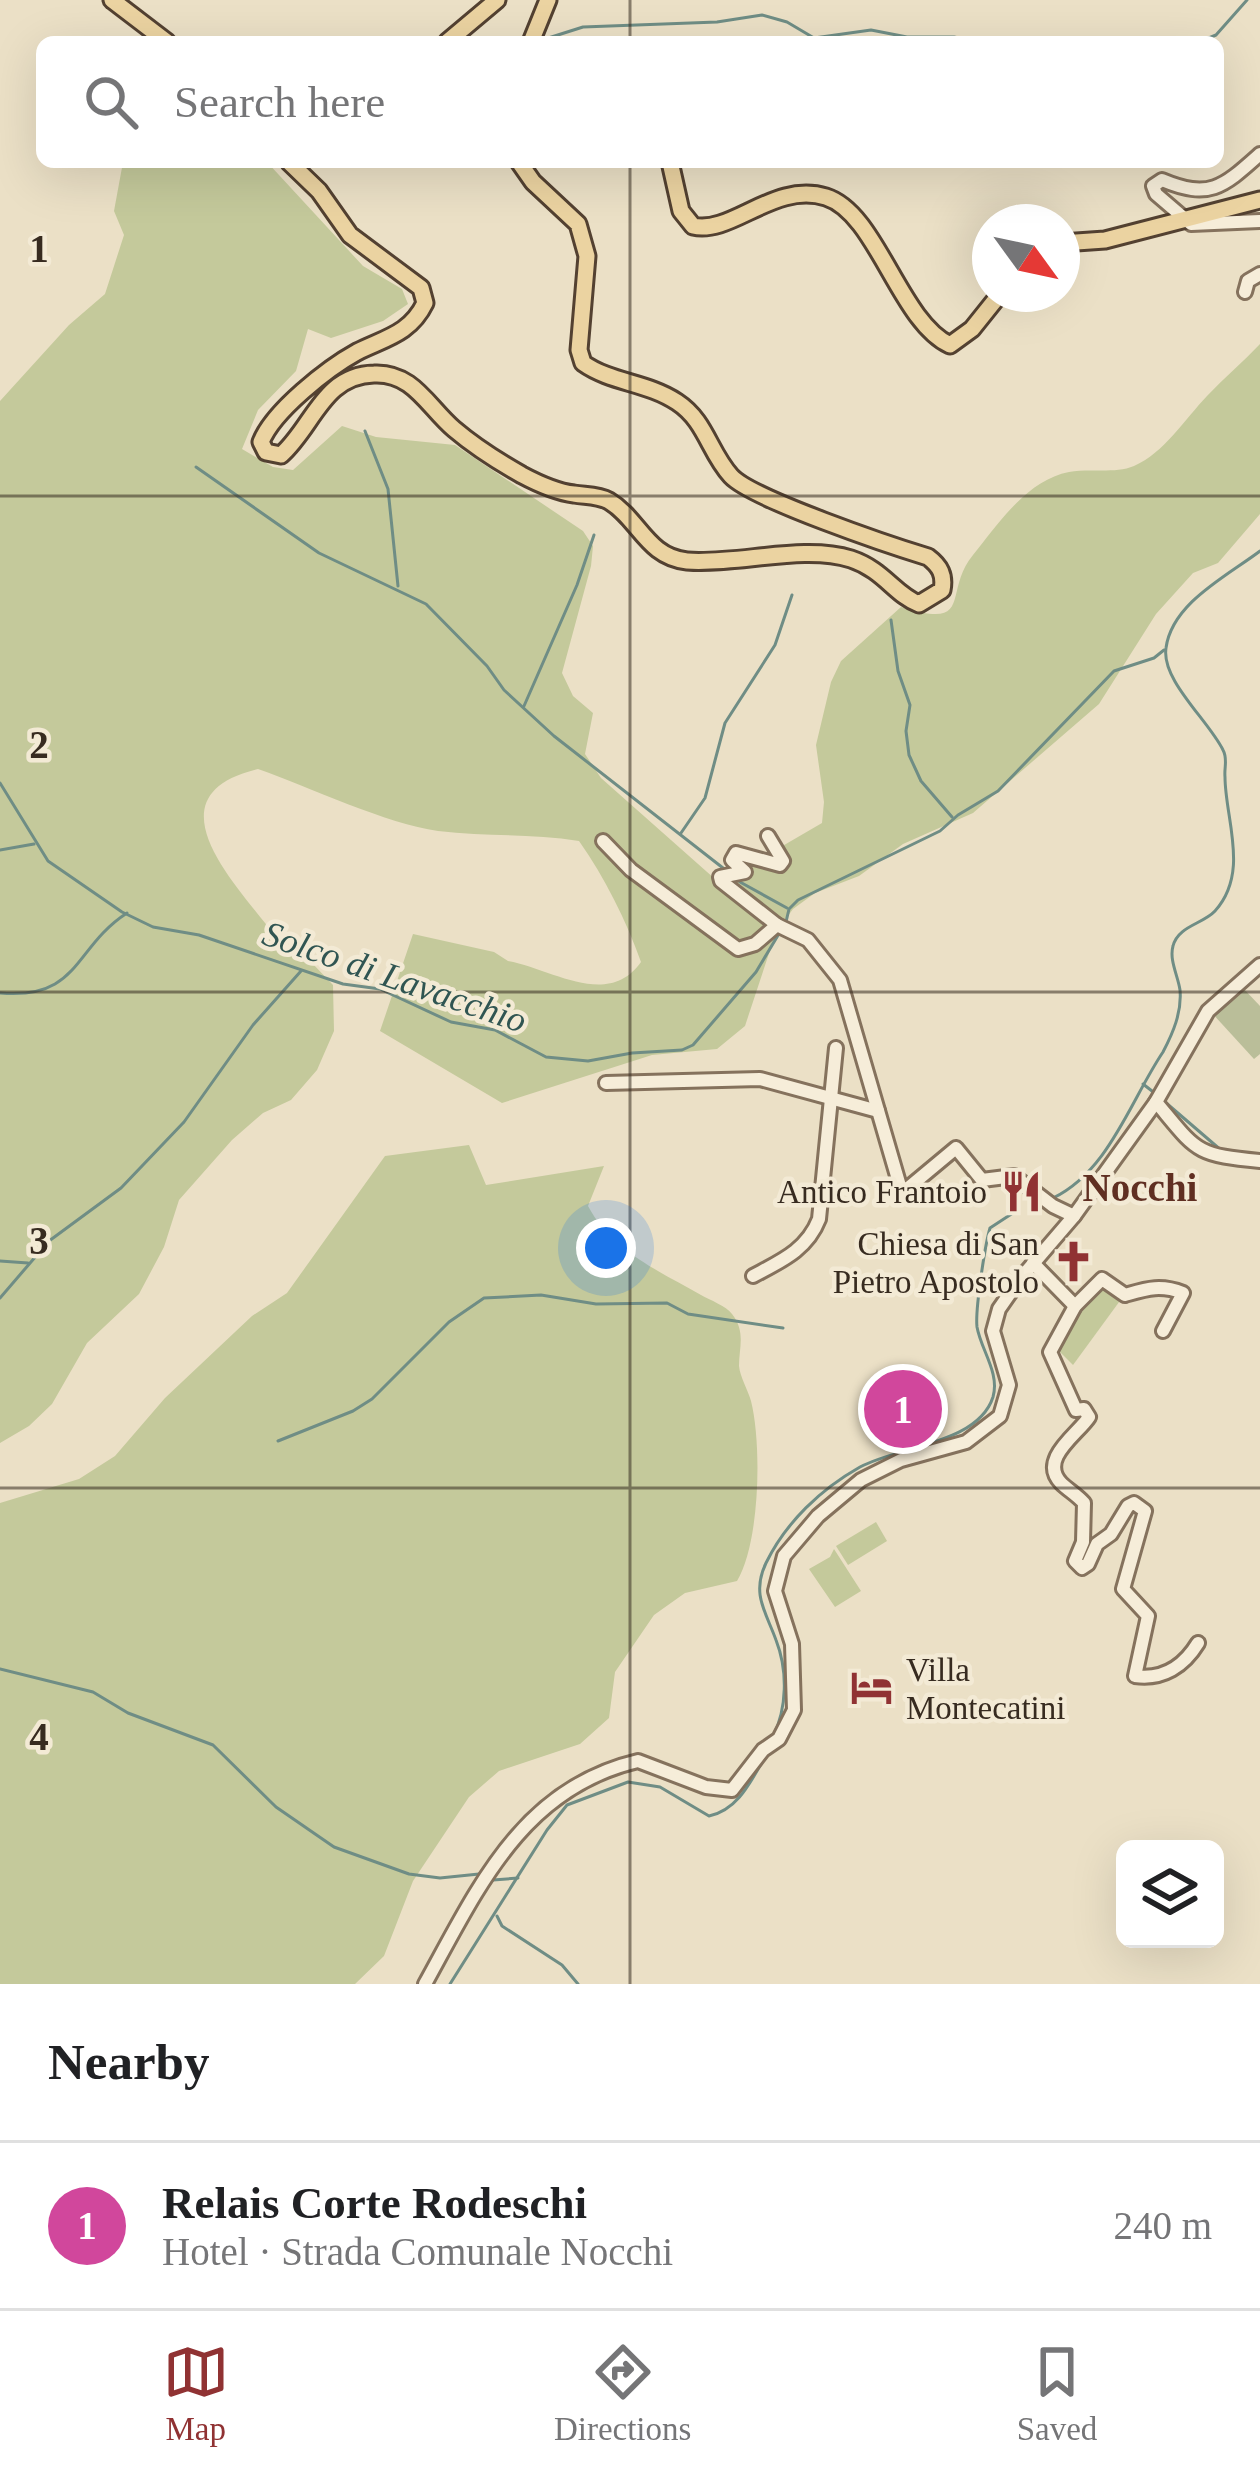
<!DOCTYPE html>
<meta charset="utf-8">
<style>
:root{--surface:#fff;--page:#f6f6f6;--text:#202124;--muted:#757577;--line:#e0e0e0;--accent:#903233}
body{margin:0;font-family:"Times New Roman",serif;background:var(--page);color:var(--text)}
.controls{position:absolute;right:36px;bottom:36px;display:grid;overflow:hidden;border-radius:18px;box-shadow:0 12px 48px #0002}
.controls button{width:108px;height:108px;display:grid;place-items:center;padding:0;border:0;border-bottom:3px solid var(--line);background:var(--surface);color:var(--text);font:60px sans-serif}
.compass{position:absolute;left:972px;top:204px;width:108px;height:108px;border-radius:50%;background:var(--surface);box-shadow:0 12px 48px #0002;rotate:123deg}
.you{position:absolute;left:606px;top:1248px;width:42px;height:42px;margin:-30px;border:9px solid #fff;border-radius:50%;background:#1a73e8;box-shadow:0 0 0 18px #1a73e833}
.badge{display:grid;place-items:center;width:78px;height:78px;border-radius:50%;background:var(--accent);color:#fff;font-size:39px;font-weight:700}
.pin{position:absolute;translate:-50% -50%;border:6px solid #fff;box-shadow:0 3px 12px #0006}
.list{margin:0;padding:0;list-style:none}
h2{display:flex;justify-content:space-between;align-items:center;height:156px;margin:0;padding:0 48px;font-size:51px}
h2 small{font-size:39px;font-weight:400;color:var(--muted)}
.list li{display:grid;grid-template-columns:78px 1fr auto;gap:36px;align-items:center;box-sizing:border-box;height:168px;padding:0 48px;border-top:3px solid var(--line)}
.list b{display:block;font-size:45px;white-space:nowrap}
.list p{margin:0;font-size:39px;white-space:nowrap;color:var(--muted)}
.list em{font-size:39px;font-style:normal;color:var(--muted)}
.icon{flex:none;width:66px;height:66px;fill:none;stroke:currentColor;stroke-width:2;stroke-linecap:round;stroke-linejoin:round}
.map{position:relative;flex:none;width:1260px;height:1984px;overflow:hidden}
.search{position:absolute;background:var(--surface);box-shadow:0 12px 48px #0002;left:36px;right:36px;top:36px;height:132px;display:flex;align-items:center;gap:30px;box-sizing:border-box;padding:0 42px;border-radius:18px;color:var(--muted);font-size:45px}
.sheet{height:324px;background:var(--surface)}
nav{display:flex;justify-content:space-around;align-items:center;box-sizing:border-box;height:168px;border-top:3px solid var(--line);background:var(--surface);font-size:33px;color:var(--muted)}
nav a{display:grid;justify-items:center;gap:6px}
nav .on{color:var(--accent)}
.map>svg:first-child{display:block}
.green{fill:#c4c99b}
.cemetery{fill:#babe99}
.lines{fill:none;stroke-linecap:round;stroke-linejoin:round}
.stream{stroke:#6f8d85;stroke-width:3}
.minor-casing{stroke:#85725d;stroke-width:18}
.major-casing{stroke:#534131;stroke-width:21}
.minor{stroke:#f6edd9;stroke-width:12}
.major{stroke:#ebd3a1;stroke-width:15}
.grid{fill:none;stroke:#372b20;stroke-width:3;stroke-opacity:0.55}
.labels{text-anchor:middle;stroke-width:9;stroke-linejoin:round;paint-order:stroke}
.poi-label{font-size:33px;fill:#372b20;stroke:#f3ead5;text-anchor:end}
.water-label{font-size:36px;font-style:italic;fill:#305552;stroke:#f3ead5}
.quarter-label{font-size:39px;font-weight:bold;fill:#602f22;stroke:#f3ead5}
.grid-label{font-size:39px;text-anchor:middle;font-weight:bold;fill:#372b20;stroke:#f3ead5;stroke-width:9;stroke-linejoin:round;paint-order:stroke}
</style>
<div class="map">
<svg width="1260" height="1984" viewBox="0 0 1260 1984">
<rect width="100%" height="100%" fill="#ebe0c6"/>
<!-- green -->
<g class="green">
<path d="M 123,162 L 267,162 L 363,266 L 402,289 L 408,304 L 383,321 L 331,338 L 308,329 L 296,371 L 258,410 L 242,449 L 273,467 L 293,470 L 342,426 L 376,437 L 455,445 L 583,531 L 593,546 L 591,566 L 562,673 L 573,696 L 593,713 L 585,754 L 601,778 L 724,887 L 767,855 L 822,823 L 824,802 L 816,745 L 831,682 L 841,661 L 901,607 C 975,630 942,593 973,555 C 998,524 1027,480 1069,472 C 1089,468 1115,474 1134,466 C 1164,453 1185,419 1207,396 C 1224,378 1243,362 1260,344 L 1260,514 L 1218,563 L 1193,573 L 1156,614 L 1099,704 L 973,813 L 903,844 L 859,876 L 815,893 L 793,909 L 776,932 L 745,1026 L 717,1049 L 652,1055 L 502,1103 L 380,1031 L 413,934 L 494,952 L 508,961 C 552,969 608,1009 641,962 C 626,920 605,878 579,841 C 532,833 485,837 438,831 C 387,824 309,787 258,769 C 145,796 238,886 276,937 L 292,942 L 333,985 L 334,1031 L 317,1070 L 291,1100 L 263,1113 L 232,1140 L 179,1200 L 164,1247 L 139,1294 L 87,1343 L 52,1404 L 29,1426 L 0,1443 L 0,401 L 69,325 L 105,294 L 124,235 L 114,211 Z"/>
<path d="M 469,1145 L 486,1185 L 604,1166 L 588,1206 C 612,1251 659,1271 701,1295 C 710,1300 726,1306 732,1314 C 746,1332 739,1347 739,1366 C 740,1377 748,1390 751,1401 C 762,1444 760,1543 737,1581 L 685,1593 L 654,1615 L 615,1672 L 609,1718 L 580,1744 L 499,1771 L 469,1797 L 413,1881 L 384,1956 L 355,1984 L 0,1984 L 0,1503 L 79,1479 L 115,1456 L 165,1398 L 252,1316 L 287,1293 L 385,1156 Z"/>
<path d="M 1099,1283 L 1122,1298 L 1073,1365 L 1053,1345 Z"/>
<path d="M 876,1522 L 887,1541 L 848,1565 L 836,1546 Z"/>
<path d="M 834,1549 L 861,1591 L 835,1607 L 809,1569 L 830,1557 Z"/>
</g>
<!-- cemetery -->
<path class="cemetery" d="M 1242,987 L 1260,1006 L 1260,1054 L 1254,1059 L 1211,1012 Z"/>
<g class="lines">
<!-- stream -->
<g class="stream">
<path d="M 542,40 L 583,27 L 717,22 L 762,15 L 787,22 L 814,38 L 871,30 L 907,37 L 954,37 L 979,42"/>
<path d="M 1086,42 L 1109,42"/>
<path d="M 1199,42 L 1216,35 L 1247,0"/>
<path d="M 365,431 L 388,489 L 398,586"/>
<path d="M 196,467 L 319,553 L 426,604 L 487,666 L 504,690 L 554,736 L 723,868"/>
<path d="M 891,620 L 898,671 L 910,705 L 906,731 L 909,755 L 921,781 L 952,817"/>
<path d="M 524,706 L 577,585 L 594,535"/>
<path d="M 0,783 L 48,861 L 122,912 L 153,927 L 199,935 L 343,984 L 380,989 L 451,1022 L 495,1030 L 546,1057 L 588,1061 L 632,1053 L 682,1050 L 693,1045 L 756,972 L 780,932"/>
<path d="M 681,833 L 705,798 L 725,723 L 775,645 L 792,595"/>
<path d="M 0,850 L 34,844"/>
<path d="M 740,882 L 787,908"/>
<path d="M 786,922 L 789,909 L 798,900 L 940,831 L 958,815 L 998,791 L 1114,671 L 1154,658 L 1164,650"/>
<path d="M 0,993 C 80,1000 73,948 127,913"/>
<path d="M 1143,1084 L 1152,1091"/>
<path d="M 1165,1102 L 1222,1151"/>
<path d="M 1053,1198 C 1109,1171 1130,1101 1163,1052 C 1173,1033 1182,1012 1180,990 C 1178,976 1169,960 1173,946 C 1178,926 1203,924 1215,911 C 1250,872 1225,819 1225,777 C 1224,767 1228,759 1223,750 C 1209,721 1161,680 1166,648 C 1172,603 1227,576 1260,551"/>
<path d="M 0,1261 L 28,1263"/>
<path d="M 0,1298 L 49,1241 L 121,1188 L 184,1122 L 253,1025 L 301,971"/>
<path d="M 278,1441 L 353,1411 L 372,1399 L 449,1322 L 484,1298 L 541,1295 L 596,1304 L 667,1303 L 688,1314 L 783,1328"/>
<path d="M 0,1669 L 93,1692 L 128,1713 L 213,1745 L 276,1807 L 334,1847 L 409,1874 L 440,1878 L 479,1874"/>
<path d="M 773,1737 C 787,1708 788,1671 776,1640 C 766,1612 751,1594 766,1563 C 786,1522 821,1489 860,1467 C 899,1446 978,1444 993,1397 C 1000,1373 981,1350 977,1327 C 975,1310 985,1245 990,1228 L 1016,1211"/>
<path d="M 493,1880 L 518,1878"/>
<path d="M 497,1916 L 502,1926 L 562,1965 L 578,1984"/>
<path d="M 450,1984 L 547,1830 L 567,1805 L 628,1782 L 660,1787 L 709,1816 C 738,1810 751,1781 765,1757"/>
</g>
<defs>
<g id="minor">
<path d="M 1260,154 C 1223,187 1210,200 1162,180 L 1153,186 L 1156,194 L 1191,224 L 1260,221"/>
<path d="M 1245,292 L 1248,281 L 1260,274"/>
<path d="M 768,836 L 783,861 L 780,865 L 736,853 L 732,860 L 745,872 L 720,877 L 721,881 L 777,925 L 808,940 L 840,980 L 902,1193 L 956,1148 L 982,1180 L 1014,1176 L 1053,1206 L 1074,1216"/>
<path d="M 603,841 L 631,870 L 738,949 L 755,944 L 777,925"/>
<path d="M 606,1083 L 760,1079 L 878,1111"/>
<path d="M 1156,1102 C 1197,1151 1194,1155 1260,1161"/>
<path d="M 1033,1263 L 1075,1306"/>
<path d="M 753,1276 C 781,1261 807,1250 819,1219 L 836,1048"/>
<path d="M 1163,1331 L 1183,1293 C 1160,1284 1146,1289 1125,1295 L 1102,1279 L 1075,1306 L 1050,1352 L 1076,1410 L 1084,1409 L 1089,1417 C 1078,1434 1038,1459 1061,1483 C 1068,1490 1077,1495 1084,1503 L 1083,1542 L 1075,1561 L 1082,1568 L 1088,1564 L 1097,1544 L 1111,1534 L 1128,1506 L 1134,1503 L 1145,1511 L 1123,1589 L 1148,1616 L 1135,1676 C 1163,1680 1184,1666 1198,1643"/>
<path d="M 425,1984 C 478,1888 522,1788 638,1761 L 706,1787 L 732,1790 L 763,1750 L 779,1739 L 794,1710 L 792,1644 L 775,1591 L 784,1556 L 818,1516 L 861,1480 L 901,1460 L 966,1442 L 1000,1416 L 1009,1385 L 993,1331 L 999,1309 L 1020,1279 L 1074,1216 L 1156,1102 L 1208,1011 L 1260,965"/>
</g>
<g id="major">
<path d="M 112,0 L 167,42"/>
<path d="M 447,42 L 497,0"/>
<path d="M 531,42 L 548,0"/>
<path d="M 289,162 L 319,191 L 350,235 L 421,288 L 425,303 C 410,334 385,338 357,352 C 328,368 273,411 261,442 L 266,452 L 281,455 C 313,427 323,375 374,374 C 413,372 428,407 454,429 C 474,446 499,462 522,475 C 537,483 557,492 574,494 C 586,496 598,495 609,501 C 639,519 647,557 687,561 C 738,565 803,544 851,559 C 884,570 895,595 919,604 L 942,590 C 945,575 940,566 928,557 C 892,546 752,499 731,476 C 709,452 706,421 677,402 C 647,382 611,383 583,363 L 579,350 L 587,256 L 578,224 L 533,182 L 519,162"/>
<path d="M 670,162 L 681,211 L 693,226 C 732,235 774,181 826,197 C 877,213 899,321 950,345 L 972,329 L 1000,294"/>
<path d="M 1062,243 L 1105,240 L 1260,200"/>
</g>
</defs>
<!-- minor casing -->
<use href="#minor" class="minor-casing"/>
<!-- major casing -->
<use href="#major" class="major-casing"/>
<!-- minor -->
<use href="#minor" class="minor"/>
<!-- major -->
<use href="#major" class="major"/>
</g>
<!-- grid -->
<path class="grid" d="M 630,0 L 630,42M 630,162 L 630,1984M 0,496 L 1260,496M 0,992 L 1260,992M 0,1488 L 1260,1488"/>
<!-- icons -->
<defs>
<symbol id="restaurant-bare" viewBox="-9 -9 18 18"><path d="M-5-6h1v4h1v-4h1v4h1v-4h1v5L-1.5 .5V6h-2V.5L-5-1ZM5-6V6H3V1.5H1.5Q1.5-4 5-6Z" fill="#903233" stroke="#f3ead5" stroke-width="2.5" paint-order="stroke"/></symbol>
<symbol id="church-bare" viewBox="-9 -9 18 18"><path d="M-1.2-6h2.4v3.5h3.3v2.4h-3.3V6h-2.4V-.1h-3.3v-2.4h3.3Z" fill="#903233" stroke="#f3ead5" stroke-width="2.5" paint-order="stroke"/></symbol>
<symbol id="hotel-bare" viewBox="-9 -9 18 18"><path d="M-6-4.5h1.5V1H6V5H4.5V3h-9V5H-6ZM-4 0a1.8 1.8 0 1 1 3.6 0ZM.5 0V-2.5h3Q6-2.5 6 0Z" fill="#903233" stroke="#f3ead5" stroke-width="2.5" paint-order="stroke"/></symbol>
</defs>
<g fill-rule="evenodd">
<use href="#restaurant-bare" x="992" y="1162" width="59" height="59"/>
<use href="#church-bare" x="1044" y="1232" width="59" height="59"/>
<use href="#hotel-bare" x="842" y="1658" width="59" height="59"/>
</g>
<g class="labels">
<!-- poi labels -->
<g class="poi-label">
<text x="987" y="1203">Antico Frantoio</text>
<text x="1039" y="1255">Chiesa di San<tspan x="1039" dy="38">Pietro Apostolo</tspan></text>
<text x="906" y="1681" text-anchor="start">Villa<tspan x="906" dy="38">Montecatini</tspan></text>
</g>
<!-- water labels -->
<g class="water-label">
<text transform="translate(395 976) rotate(19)" y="13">Solco di Lavacchio</text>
</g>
<!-- quarter labels -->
<g class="quarter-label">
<text x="1140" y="1201">Nocchi</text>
</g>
</g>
<g class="grid-label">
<text x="39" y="262">1</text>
<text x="39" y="758">2</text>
<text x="39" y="1254">3</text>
<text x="39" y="1750">4</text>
</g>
</svg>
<div class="controls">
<button><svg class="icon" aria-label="layers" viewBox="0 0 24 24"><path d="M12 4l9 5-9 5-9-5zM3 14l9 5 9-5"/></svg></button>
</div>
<svg class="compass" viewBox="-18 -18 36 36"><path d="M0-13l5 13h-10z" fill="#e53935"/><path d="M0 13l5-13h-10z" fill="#757577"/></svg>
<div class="you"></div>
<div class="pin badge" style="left:903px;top:1409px;background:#d1479c">1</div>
<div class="search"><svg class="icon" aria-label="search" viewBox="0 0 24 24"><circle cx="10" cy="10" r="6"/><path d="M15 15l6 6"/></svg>Search here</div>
</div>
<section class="sheet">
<h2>Nearby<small></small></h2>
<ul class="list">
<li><span class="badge" style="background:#d1479c">1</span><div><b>Relais Corte Rodeschi</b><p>Hotel · Strada Comunale Nocchi</p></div><em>240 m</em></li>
</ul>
</section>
<nav>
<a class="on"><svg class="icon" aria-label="map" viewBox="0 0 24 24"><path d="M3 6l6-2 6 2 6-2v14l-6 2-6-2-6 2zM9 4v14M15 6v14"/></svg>Map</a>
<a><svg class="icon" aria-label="directions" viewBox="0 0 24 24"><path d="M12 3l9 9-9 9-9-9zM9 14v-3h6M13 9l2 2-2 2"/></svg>Directions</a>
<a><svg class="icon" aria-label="saved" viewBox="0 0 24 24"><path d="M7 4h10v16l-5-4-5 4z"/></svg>Saved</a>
</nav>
